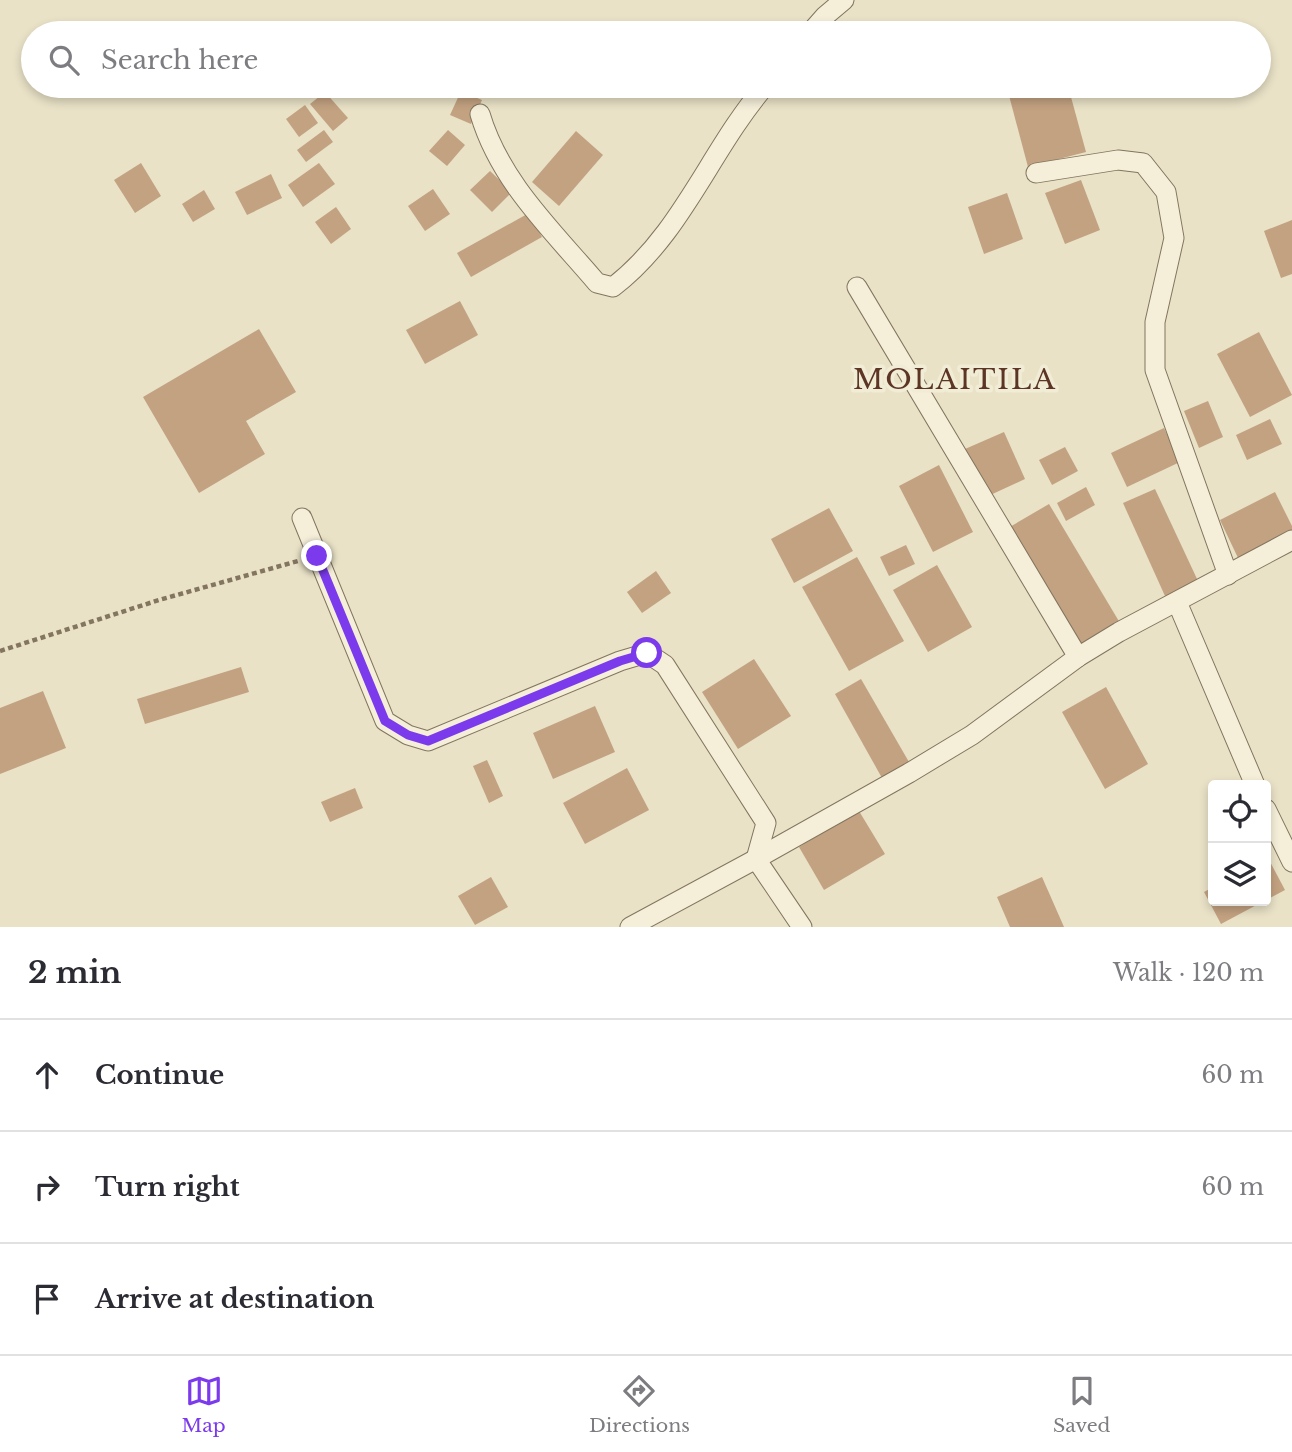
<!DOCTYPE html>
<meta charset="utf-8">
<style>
:root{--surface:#fff;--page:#f2f2f3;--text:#2b2b33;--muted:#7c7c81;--line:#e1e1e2;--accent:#7c3aed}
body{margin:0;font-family:"Libre Baskerville",serif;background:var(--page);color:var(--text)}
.controls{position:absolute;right:21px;bottom:21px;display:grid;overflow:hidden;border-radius:7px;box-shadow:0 4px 10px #0003}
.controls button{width:63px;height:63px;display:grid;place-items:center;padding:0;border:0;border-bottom:2px solid var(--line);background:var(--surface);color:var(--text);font:35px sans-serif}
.stop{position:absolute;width:21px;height:21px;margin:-16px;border:5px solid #7c3aed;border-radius:50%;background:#fff}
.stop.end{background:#7c3aed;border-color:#fff;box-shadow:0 2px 7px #0008}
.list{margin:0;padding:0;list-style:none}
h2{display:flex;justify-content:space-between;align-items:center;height:91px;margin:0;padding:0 28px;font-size:30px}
h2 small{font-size:23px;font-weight:400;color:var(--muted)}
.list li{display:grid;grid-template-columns:46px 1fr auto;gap:21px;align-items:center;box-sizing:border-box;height:112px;padding:0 28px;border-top:2px solid var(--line)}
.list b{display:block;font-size:26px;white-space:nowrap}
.list em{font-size:23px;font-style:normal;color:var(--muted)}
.icon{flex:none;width:38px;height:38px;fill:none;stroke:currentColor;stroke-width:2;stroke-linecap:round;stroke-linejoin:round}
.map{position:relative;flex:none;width:1292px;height:927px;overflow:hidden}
.search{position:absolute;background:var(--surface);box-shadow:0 4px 10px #0003;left:21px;right:21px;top:21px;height:77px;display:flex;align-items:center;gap:18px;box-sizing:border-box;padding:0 24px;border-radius:38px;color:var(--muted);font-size:26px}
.sheet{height:427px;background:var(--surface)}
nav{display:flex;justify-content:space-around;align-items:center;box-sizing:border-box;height:98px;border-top:2px solid var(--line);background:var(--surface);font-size:19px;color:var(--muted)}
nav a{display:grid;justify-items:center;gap:4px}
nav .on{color:var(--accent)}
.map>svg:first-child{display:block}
.building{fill:#c3a281}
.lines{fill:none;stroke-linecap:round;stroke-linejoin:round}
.street-casing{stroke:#83755f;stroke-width:21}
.path{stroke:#83755f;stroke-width:4.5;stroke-dasharray:5 3.5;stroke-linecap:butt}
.street{stroke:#f5efd9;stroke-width:19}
.route{stroke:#7c3aed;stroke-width:9}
.labels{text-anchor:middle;stroke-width:7;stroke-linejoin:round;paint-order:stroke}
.quarter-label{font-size:28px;letter-spacing:2px;fill:#5c3525;stroke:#f1ecd6}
</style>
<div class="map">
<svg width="1292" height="927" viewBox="0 0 1292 927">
<rect width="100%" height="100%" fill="#e9e2c7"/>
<!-- building -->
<g class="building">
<path d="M 1017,86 L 1068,86 L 1086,152 L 1028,167 L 1007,88 Z"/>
<path d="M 461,91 L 482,100 L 471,124 L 450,115 Z"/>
<path d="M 325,92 L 348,118 L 333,131 L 310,104 Z"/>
<path d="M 305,105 L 318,123 L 299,137 L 286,119 Z"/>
<path d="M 324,130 L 333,142 L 306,162 L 297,150 Z"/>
<path d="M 448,130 L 465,145 L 447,166 L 429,151 Z"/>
<path d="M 576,131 L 603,155 L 559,206 L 532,182 Z"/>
<path d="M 141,163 L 161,196 L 135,213 L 114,180 Z"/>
<path d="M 319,163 L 335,184 L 303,207 L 288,185 Z"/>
<path d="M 490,171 L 512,192 L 492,212 L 470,190 Z"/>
<path d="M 271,174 L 282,198 L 247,215 L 235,192 Z"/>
<path d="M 1081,180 L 1100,230 L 1065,244 L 1045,193 Z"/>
<path d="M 433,189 L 450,214 L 425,231 L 408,206 Z"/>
<path d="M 204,190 L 215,209 L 193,222 L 182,204 Z"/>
<path d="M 1007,193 L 1023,239 L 984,254 L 968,207 Z"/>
<path d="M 336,207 L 351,229 L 331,244 L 315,222 Z"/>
<path d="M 529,213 L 542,237 L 471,277 L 457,253 Z"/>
<path d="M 1292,220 L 1292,274 L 1281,278 L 1264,231 Z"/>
<path d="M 460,301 L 478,335 L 425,364 L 406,330 Z"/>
<path d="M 259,329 L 296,392 L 246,421 L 265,454 L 199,493 L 143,397 Z"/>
<path d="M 1259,332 L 1292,395 L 1250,417 L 1217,354 Z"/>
<path d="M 1208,401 L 1223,437 L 1199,448 L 1184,411 Z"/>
<path d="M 1270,419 L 1282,444 L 1247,460 L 1236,435 Z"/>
<path d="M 1164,428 L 1180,462 L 1127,487 L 1111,453 Z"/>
<path d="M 1004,432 L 1025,479 L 986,497 L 965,449 Z"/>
<path d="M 1065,447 L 1078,471 L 1052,485 L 1039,460 Z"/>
<path d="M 939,465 L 973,532 L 933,552 L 899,486 Z"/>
<path d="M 1086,487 L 1095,505 L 1066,521 L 1057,503 Z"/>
<path d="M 1155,489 L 1198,581 L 1165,596 L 1123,503 Z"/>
<path d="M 1275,492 L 1292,526 L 1292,534 L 1239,560 L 1220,520 Z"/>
<path d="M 1049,504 L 1120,623 L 1079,648 L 1008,528 Z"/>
<path d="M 829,508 L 853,551 L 794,583 L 771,539 Z"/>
<path d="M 906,545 L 915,564 L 889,576 L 880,557 Z"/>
<path d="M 857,557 L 904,641 L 849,671 L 802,587 Z"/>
<path d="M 937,565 L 972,627 L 928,652 L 893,590 Z"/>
<path d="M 656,571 L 671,593 L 642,613 L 627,592 Z"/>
<path d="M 754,659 L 791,716 L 738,749 L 702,692 Z"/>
<path d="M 241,667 L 249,692 L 145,724 L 137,699 Z"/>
<path d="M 861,679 L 909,762 L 882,778 L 835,694 Z"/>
<path d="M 1106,687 L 1148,764 L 1105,789 L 1062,712 Z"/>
<path d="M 43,691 L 66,748 L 0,774 L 0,708 Z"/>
<path d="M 595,706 L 615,752 L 553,779 L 533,733 Z"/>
<path d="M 487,760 L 503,796 L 489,803 L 473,766 Z"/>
<path d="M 627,768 L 649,810 L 585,844 L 563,803 Z"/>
<path d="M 355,788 L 363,808 L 330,822 L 321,802 Z"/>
<path d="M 859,811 L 885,854 L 824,890 L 799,847 Z"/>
<path d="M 1268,858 L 1285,890 L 1266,900 L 1266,859 Z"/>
<path d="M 491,877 L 508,907 L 475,925 L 458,896 Z"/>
<path d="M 1042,877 L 1064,927 L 1010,927 L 997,897 Z"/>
<path d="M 1213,887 L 1213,901 L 1264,901 L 1221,924 L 1204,892 Z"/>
</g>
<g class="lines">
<defs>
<g id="street">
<path d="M 810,33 L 825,16 L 844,0"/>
<path d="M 480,114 C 500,182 553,231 597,283 L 613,287 C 682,234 710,150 765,86"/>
<path d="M 1036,173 L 1118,160 L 1143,163 L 1166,192 L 1174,238 L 1155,322 L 1155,370 L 1228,575"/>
<path d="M 857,287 L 1078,657"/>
<path d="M 302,518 L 385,721 L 408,735 L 428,741 L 620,661 L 647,653 L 665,665 L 766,823 L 756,859 L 802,927"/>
<path d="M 1177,602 L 1255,785"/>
<path d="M 1266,809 L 1292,862"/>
<path d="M 630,927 L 756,859 L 909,773 L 972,735 L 1078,657 L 1119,632 L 1292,540"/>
</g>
</defs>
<!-- street casing -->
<use href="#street" class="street-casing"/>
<!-- path -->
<path class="path" d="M 0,651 L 159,600 L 298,561"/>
<!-- street -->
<use href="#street" class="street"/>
</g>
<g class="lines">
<!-- route -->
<path class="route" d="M 317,556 L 385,721 L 408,735 L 428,741 L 620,661 L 647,653"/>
</g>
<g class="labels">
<!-- quarter labels -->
<g class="quarter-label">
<text x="955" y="389">MOLAITILA</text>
</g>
</g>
</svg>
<div class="controls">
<button><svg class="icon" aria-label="locate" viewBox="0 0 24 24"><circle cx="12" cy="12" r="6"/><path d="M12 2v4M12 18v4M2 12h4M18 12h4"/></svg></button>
<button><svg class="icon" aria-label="layers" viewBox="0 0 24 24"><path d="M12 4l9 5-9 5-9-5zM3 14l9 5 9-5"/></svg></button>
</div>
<div class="stop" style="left:647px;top:653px"></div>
<div class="stop end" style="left:317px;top:556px"></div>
<div class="search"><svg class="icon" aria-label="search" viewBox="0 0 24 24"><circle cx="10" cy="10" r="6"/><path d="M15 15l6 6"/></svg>Search here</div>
</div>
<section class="sheet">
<h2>2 min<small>Walk · 120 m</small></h2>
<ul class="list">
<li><svg class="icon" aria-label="ahead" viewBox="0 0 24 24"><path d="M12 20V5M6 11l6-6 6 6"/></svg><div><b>Continue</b></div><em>60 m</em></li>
<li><svg class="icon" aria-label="right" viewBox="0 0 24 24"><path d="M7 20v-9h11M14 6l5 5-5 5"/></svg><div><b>Turn right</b></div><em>60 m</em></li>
<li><svg class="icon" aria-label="arrive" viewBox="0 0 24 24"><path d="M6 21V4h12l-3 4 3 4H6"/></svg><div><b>Arrive at destination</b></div></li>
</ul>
</section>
<nav>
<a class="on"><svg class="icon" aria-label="map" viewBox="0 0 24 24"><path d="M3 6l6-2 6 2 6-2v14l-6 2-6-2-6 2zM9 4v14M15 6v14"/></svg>Map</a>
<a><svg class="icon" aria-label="directions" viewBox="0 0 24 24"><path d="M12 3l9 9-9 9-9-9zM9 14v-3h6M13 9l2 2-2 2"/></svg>Directions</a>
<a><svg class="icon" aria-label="saved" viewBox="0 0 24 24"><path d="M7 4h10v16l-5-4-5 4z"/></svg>Saved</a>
</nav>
